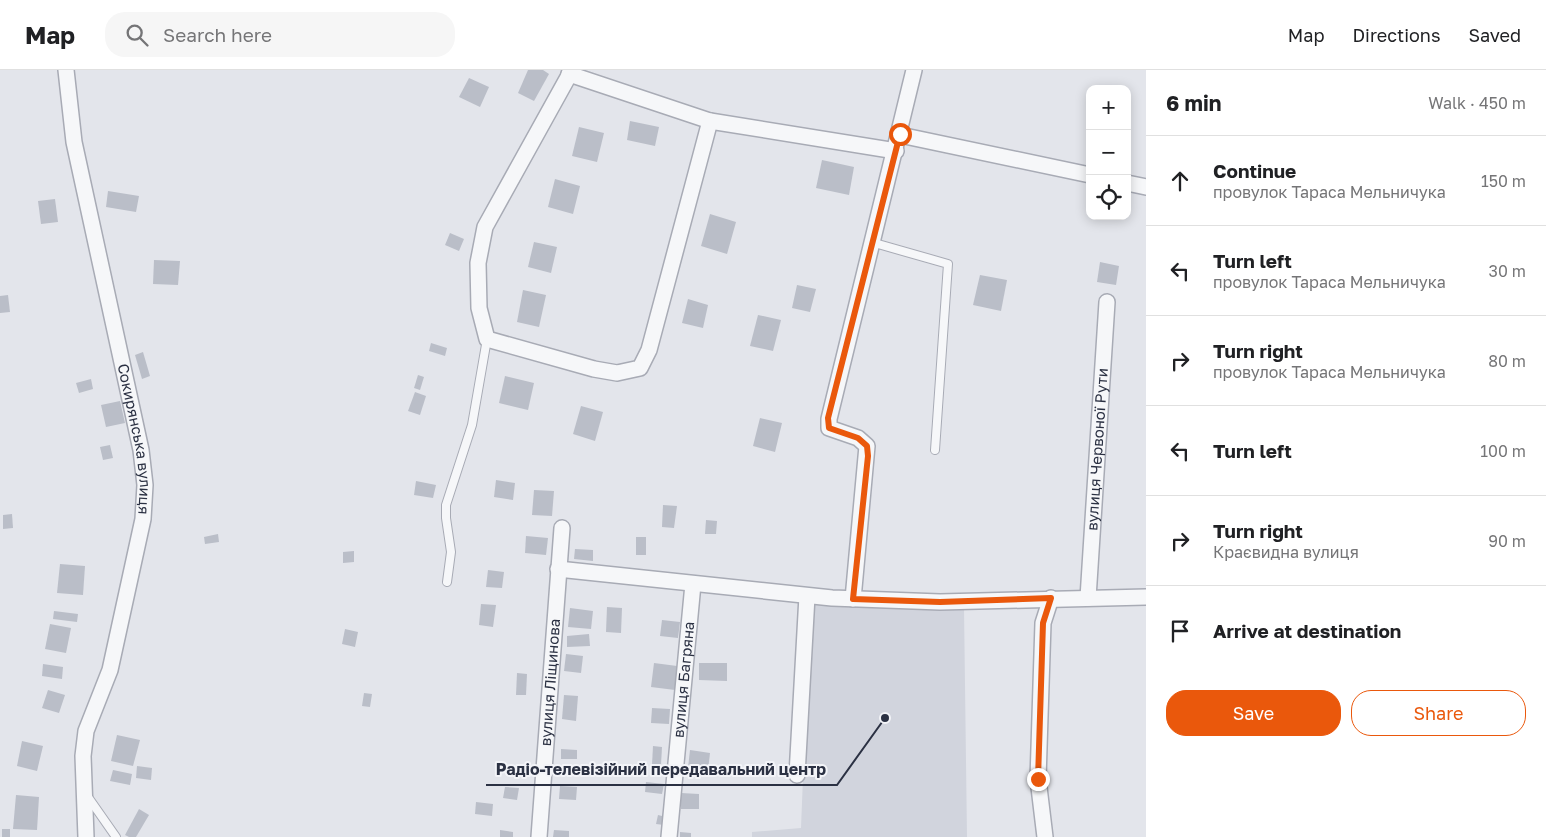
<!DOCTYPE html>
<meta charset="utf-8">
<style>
:root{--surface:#fff;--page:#f6f6f6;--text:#202124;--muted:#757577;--line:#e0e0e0;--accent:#ea580c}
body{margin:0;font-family:"Golos Text",sans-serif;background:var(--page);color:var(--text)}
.controls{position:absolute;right:15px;top:15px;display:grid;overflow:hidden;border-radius:10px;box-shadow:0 2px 12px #0003}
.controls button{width:45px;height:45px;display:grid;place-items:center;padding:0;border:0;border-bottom:1px solid var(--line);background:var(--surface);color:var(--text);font:25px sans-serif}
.stop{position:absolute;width:15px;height:15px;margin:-11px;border:4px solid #ea580c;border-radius:50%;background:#fff}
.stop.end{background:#ea580c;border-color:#fff;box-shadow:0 1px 5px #0008}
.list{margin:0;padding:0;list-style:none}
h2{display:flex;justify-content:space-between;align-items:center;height:65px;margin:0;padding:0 20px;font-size:21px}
h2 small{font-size:16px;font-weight:400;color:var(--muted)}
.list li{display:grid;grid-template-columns:32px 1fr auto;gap:15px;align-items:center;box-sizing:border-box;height:90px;padding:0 20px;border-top:1px solid var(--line)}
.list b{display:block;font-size:19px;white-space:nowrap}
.list p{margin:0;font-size:16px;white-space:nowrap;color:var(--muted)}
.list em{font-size:16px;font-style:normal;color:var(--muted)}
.actions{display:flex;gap:10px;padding:15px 20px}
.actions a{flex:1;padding:11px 0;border:1px solid var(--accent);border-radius:20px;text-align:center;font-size:18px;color:var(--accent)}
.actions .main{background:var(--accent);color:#fff}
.icon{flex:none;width:28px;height:28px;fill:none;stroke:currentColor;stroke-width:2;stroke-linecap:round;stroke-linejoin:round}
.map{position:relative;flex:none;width:1146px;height:767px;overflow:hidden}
header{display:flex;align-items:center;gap:30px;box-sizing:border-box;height:70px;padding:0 25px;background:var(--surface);border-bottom:1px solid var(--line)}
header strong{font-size:24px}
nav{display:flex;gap:28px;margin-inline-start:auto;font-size:18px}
.search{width:350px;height:45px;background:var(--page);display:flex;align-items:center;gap:12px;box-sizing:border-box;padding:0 18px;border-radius:20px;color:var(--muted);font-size:19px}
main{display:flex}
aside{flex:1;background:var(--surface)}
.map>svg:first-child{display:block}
.built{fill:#d1d4dd}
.building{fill:#babec8}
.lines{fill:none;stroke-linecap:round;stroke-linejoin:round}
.service-casing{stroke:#a8abb5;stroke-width:10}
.minor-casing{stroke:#a8abb5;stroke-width:18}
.service{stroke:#f6f7f9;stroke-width:8}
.minor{stroke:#f6f7f9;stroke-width:15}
.route{stroke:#ea580c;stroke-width:6}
.labels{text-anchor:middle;stroke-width:4;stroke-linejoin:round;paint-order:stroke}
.street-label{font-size:15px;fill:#2b3143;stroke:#f3f4f8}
.leader{fill:none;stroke:#2b3143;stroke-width:2}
.callout-dot{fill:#2b3143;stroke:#f3f4f8;stroke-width:2}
.callout-label{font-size:16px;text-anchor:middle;font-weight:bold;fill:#2b3143;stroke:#f3f4f8;stroke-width:4;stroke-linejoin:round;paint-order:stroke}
</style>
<header>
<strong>Map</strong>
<div class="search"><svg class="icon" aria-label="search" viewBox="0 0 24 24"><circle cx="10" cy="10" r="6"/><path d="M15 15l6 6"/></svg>Search here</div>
<nav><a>Map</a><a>Directions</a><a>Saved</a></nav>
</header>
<main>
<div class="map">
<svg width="1146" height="767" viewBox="0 0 1146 767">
<rect width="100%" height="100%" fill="#e3e5eb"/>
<!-- built -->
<path class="built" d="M 810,531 L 964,538 L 967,767 L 752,767 L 752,762 L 801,758 Z"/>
<!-- building -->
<g class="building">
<path d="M 528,0 L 543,0 L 549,4 L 534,31 L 518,23 Z"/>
<path d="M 469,8 L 489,17 L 480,37 L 459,27 Z"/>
<path d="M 630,51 L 659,57 L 655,76 L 627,70 Z"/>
<path d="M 579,57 L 604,63 L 597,92 L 572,86 Z"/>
<path d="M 822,90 L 854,97 L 849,125 L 816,118 Z"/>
<path d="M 555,109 L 580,116 L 573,144 L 548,137 Z"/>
<path d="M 108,121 L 139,126 L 136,142 L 106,137 Z"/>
<path d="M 55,129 L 58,152 L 41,154 L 38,131 Z"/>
<path d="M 710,144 L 736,152 L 727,184 L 701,176 Z"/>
<path d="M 450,163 L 464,169 L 459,181 L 445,175 Z"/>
<path d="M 534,172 L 557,177 L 551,203 L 528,197 Z"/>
<path d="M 154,190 L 180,191 L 178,215 L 153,214 Z"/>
<path d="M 1100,192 L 1119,196 L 1116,215 L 1097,212 Z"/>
<path d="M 980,205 L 1007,210 L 1001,241 L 973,235 Z"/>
<path d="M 797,215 L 816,219 L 810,242 L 792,238 Z"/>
<path d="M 523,220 L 546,225 L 539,257 L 517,252 Z"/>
<path d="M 8,225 L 10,242 L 0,243 L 0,226 Z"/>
<path d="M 688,229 L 708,235 L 703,258 L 682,253 Z"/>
<path d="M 758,245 L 781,250 L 773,281 L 750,276 Z"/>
<path d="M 431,273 L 447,278 L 445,286 L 429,281 Z"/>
<path d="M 143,282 L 150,306 L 142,309 L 135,285 Z"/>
<path d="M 418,305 L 424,307 L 420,320 L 414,318 Z"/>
<path d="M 505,306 L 534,313 L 528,340 L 499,333 Z"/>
<path d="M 91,309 L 93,319 L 79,323 L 76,313 Z"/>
<path d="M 415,322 L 426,326 L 420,345 L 408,341 Z"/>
<path d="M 120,331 L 125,353 L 106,357 L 101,335 Z"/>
<path d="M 581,336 L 603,342 L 595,371 L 573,364 Z"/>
<path d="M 760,348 L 782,353 L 775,382 L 753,376 Z"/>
<path d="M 110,375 L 113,388 L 103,390 L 100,377 Z"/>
<path d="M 496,410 L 515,413 L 513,430 L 494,427 Z"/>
<path d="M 416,411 L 436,415 L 433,428 L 414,425 Z"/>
<path d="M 534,420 L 554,421 L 552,446 L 532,445 Z"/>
<path d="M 663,435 L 677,436 L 674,458 L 662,457 Z"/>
<path d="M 12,444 L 13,458 L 3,459 L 3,445 Z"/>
<path d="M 706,450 L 717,451 L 716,464 L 705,464 Z"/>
<path d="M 218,464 L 219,472 L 205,474 L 204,467 Z"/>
<path d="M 526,466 L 548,468 L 546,485 L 525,483 Z"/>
<rect x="636" y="467" width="10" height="18"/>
<path d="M 575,479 L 593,480 L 593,491 L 574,489 Z"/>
<path d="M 354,481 L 354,492 L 343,493 L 343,482 Z"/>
<path d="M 60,494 L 85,496 L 83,525 L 57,523 Z"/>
<path d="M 488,500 L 504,502 L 502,518 L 486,517 Z"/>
<path d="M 481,534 L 496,535 L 493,557 L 479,555 Z"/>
<path d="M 607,537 L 622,538 L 621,563 L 606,562 Z"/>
<path d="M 570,538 L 593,541 L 591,559 L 568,557 Z"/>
<path d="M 54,541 L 78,544 L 77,552 L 53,549 Z"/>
<path d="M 662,550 L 680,552 L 678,568 L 660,566 Z"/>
<path d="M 50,554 L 71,558 L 66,583 L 45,579 Z"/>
<path d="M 345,559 L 358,562 L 355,577 L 342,574 Z"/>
<path d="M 589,564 L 590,576 L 567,577 L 567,566 Z"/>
<path d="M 566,584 L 583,586 L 581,603 L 564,601 Z"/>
<path d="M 654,593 L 677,596 L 675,620 L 651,617 Z"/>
<path d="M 699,593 L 727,593 L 727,611 L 699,610 Z"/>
<path d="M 43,594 L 63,597 L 62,609 L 42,606 Z"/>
<path d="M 517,603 L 527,604 L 526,625 L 516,625 Z"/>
<path d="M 48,620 L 65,625 L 59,643 L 42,638 Z"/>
<path d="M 364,623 L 372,624 L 370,637 L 362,636 Z"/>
<path d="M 564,625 L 578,626 L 576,651 L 562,649 Z"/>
<path d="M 652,638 L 670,639 L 669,654 L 651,653 Z"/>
<path d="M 117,665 L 140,670 L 133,696 L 111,691 Z"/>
<path d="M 22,671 L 43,676 L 37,701 L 17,696 Z"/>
<path d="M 653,676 L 662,677 L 661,695 L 652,695 Z"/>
<path d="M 561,679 L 577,680 L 577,689 L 561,689 Z"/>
<path d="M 690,680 L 710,683 L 708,701 L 688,698 Z"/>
<path d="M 137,696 L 152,698 L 151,710 L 136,708 Z"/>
<path d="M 113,700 L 132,704 L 130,715 L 110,711 Z"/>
<path d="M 646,712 L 664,714 L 662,724 L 645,722 Z"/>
<path d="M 560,716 L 577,717 L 576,730 L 559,729 Z"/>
<path d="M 505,717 L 519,718 L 517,730 L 503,728 Z"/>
<path d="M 681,723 L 699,724 L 699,739 L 681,739 Z"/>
<path d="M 16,725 L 39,727 L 37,760 L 13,759 Z"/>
<path d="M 476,732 L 493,734 L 492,746 L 475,744 Z"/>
<path d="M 139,739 L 149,745 L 136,767 L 129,767 L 125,765 Z"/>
<path d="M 658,745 L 666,747 L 664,755 L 656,754 Z"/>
<rect x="2" y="759" width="8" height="8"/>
<path d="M 500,760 L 513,762 L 513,767 L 500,767 Z"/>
<path d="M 554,760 L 569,761 L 569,767 L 553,767 Z"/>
<path d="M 680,762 L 691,763 L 691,767 L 680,767 Z"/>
</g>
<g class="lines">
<defs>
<g id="service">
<path d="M 871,172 L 948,194 L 935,380"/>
<path d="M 447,512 L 451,482 L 446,448 L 446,435 L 472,355 L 487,269"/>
<path d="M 88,727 L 116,767"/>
</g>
<g id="minor">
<path id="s1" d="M 66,0 L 74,72 L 141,380 L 145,415 L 143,449 L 110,600 L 86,661 L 83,686 L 86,767"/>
<path d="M 572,0 L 485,157 L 478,193 L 479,238 L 487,269 L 594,299 L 617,303 L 640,298 L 649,280 L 710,51"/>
<path d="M 569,4 L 710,51 L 896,81"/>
<path d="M 900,65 L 1090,105"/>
<path d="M 1127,113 L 1146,117"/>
<path d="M 558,499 L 832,528 L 940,532 L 1146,527"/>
<path id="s2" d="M 1088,528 L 1107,232"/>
<path d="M 853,529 L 867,376 L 858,368 L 829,358 L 829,349 L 914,0"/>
<path d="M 797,705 L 807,526"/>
<path id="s3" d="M 539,767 L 562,458"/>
<path id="s4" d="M 669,767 L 693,514"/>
<path d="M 1045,767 L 1038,709 L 1043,553 L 1051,528"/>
</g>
</defs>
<!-- service casing -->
<use href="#service" class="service-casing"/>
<!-- minor casing -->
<use href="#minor" class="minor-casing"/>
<!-- service -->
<use href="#service" class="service"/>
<!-- minor -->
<use href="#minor" class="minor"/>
</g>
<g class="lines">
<!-- route -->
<path class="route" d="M 900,64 L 828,348 L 829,358 L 858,368 L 867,376 L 868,386 L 853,529 L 940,532 L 1051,528 L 1043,553 L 1038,709"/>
</g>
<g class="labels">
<!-- street labels -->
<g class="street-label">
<text dy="5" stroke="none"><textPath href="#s1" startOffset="376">Сокирянська вулиця</textPath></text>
<text dy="5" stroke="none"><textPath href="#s2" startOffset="149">вулиця Червоної Рути</textPath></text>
<text dy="5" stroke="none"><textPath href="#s4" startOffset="158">вулиця Багряна</textPath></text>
<text dy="5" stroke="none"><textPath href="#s3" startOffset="155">вулиця Ліщинова</textPath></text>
</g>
</g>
<!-- callouts -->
<path class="leader" d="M885 648L837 715H486"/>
<circle class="callout-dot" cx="885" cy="648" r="5"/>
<g class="callout-label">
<text x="661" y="705">Радіо-телевізійний передавальний центр</text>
</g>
</svg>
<div class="controls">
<button>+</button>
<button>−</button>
<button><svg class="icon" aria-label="locate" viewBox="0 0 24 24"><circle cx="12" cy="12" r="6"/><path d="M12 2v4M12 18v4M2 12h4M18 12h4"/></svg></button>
</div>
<div class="stop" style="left:900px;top:64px"></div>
<div class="stop end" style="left:1038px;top:709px"></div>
</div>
<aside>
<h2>6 min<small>Walk · 450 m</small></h2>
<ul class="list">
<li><svg class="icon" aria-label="ahead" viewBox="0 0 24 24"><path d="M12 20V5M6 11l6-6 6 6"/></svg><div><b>Continue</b><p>провулок Тараса Мельничука</p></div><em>150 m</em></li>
<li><svg class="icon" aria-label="left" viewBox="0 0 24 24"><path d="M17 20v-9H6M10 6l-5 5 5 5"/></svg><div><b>Turn left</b><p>провулок Тараса Мельничука</p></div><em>30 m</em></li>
<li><svg class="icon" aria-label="right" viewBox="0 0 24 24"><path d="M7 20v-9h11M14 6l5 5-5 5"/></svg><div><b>Turn right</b><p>провулок Тараса Мельничука</p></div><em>80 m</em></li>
<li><svg class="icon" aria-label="left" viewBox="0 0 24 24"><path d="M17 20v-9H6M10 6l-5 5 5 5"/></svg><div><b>Turn left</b></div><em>100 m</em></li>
<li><svg class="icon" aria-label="right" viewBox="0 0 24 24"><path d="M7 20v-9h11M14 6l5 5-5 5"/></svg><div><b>Turn right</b><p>Краєвидна вулиця</p></div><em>90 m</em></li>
<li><svg class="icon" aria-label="arrive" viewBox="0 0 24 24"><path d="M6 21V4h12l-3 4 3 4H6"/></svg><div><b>Arrive at destination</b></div></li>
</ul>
<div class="actions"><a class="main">Save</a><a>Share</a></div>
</aside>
</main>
